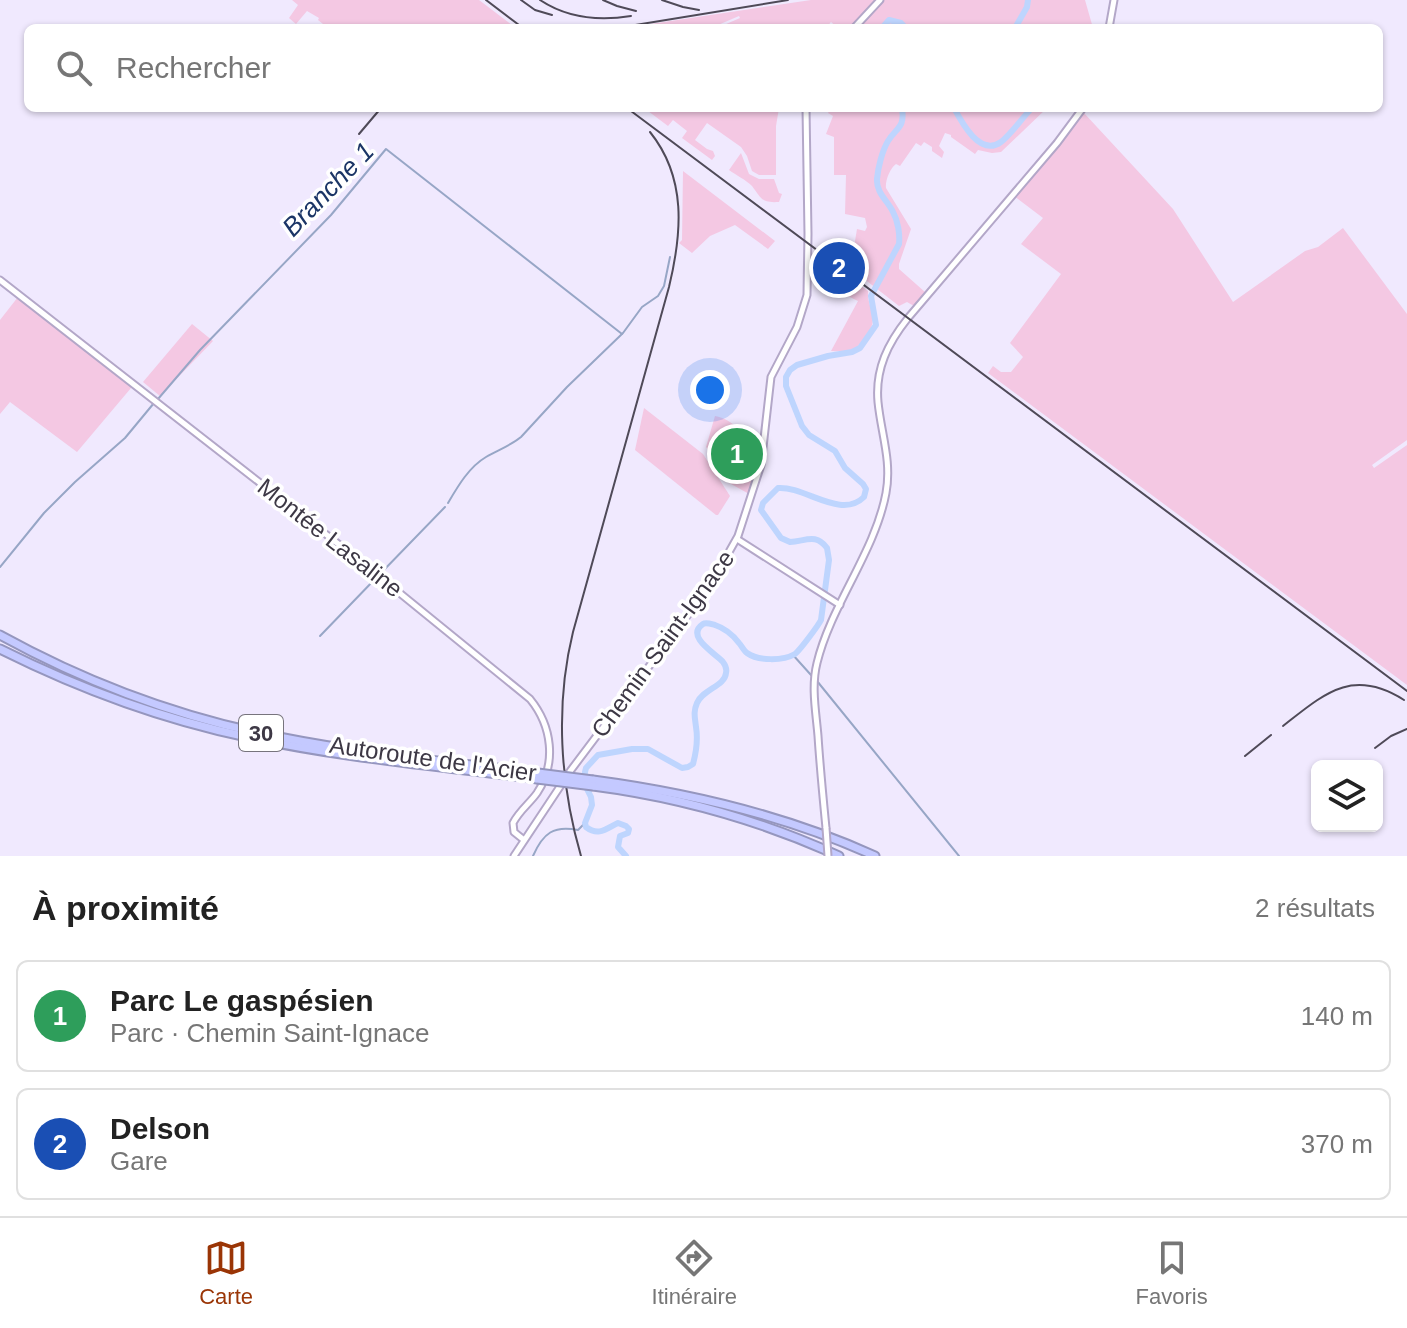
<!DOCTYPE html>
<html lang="fr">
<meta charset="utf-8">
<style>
:root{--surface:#fff;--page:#f6f6f6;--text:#222;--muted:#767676;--line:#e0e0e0;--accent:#9a3506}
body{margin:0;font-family:Helvetica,sans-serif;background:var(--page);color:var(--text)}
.controls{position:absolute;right:24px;bottom:24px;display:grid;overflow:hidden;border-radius:12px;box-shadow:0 2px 6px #0004}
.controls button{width:72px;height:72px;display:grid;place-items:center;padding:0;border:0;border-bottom:2px solid var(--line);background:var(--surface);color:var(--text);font:40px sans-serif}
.you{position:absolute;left:710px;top:390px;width:28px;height:28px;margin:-20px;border:6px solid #fff;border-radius:50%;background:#1a73e8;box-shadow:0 0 0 12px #1a73e833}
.badge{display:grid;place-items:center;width:52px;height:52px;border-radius:50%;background:var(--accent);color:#fff;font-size:26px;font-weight:700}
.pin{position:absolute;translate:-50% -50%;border:4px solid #fff;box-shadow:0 2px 8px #0006}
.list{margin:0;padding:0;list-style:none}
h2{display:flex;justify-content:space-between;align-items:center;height:104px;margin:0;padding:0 32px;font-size:34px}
h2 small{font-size:26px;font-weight:400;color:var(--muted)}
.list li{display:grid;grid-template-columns:52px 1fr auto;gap:24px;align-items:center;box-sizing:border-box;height:112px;margin:0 16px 16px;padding:0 16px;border:2px solid var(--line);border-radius:12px}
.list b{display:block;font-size:30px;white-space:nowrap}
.list p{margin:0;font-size:26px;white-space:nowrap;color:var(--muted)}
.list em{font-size:26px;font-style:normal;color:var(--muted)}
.icon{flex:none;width:44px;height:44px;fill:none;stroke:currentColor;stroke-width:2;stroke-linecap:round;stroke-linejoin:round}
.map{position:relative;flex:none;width:1407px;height:856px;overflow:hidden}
.search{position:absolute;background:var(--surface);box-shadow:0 2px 6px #0004;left:24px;right:24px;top:24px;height:88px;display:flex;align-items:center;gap:20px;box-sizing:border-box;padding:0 28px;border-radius:12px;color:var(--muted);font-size:30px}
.sheet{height:360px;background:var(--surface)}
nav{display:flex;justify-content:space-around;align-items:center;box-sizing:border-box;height:112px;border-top:2px solid var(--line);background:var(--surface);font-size:22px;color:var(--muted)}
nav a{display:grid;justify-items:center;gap:4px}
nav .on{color:var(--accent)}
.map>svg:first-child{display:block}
.green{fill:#f4c8e3}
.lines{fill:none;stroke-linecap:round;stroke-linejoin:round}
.stream{stroke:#97a6c6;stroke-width:2}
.river{stroke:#bed5fe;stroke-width:6}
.secondary-casing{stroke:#b3a7c8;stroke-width:9}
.highway-casing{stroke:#9596be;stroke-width:11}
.secondary{stroke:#fff;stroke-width:5}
.highway{stroke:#c4c9ff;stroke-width:7}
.rail{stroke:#4f4a58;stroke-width:2}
.secondary-bridge-casing{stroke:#b3a7c8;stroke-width:9;stroke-linecap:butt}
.highway-bridge-casing{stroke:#9596be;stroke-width:11;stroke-linecap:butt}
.secondary-bridge{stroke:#fff;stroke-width:5}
.highway-bridge{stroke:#c4c9ff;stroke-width:7}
.labels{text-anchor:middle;stroke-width:7;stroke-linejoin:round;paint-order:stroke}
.shield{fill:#fff;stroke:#77747d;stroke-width:2}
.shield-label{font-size:22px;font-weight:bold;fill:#3d3845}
.street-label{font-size:24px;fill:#3d3845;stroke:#fff}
.water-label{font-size:26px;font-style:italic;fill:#1b3566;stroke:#fff}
</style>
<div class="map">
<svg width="1407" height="856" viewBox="0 0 1407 856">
<rect width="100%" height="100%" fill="#f0e9fe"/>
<!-- green -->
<g class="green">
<path d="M 292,0 L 479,0 L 516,28 L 328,28 L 318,20 L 319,18 L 307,11 L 296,24 L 289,18 L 298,5 Z"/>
<path d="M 811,0 L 876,0 L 850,28 L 838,28 L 831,22 L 826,28 L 717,28 L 740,18 L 739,16 L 711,28 L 624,28 Z"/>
<path d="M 883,0 L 1085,0 L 1093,28 L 857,28 Z"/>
<path d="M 644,108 L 779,108 L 776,126 L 776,175 L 759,175 L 752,171 L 747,156 L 741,147 L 707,123 L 695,140 L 707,149 L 713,151 L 715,156 L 712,160 L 682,138 L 687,131 L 673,120 L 668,126 Z"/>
<path d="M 831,108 L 1047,108 L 1001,152 L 992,153 L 978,150 L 975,154 L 951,137 L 951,135 L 945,133 L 939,146 L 944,152 L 942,158 L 932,151 L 932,147 L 924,142 L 921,146 L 916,143 L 900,166 L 896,164 C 890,168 885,181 886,188 L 911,229 L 899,264 L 899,269 L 925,292 L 914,306 L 907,302 L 899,306 L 827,250 L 828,248 L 854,247 L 857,229 L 865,231 L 867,227 L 865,218 L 845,214 L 846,175 L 834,175 L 834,137 L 826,134 L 833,116 L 828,113 Z"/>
<path d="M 1084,113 L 1173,209 L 1233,302 L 1305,251 L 1318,247 L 1343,228 L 1407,314 L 1407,440 L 1372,465 L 1374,468 L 1407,445 L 1407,685 L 988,373 L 993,366 L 1001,372 L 1011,372 L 1023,357 L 1010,343 L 1061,274 L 1021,244 L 1043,218 L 1014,196 L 1061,142 Z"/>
<path d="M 741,153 L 749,174 L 759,179 L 774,179 L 779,193 L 782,194 L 779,202 C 761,203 762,199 752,186 C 746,180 736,175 729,170 Z"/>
<path d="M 683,171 L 775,241 L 768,249 L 735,225 L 710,236 L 692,253 L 679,243 L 682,240 Z"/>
<path d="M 831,263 L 868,291 C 867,301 872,308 873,318 C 873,330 863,346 851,350 C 845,352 837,351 831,351 L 858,301 L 831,288 L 837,273 L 829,265 Z"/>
<path d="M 18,297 L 132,384 L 131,388 L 77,452 L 10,402 L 0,414 L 0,320 Z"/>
<path d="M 192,324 L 213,341 L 160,396 L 143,382 Z"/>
<path d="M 644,408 L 703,454 L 730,496 L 718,515 L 716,515 L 635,450 Z"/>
<path d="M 715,416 C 733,419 744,437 763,441 L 751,495 L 722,479 L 726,472 L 706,447 Z"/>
</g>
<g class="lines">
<!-- stream -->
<g class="stream">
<path d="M 158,399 L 200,350 L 331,215 L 386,149 L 622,334"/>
<path d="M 448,503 C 458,486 469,467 486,457 C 498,450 510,446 521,437 L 567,387 L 623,333 L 642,307 L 658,296 L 664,286 L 670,257"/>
<path d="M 0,567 L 44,513 L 75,482 L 125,438 L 154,403"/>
<path d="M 380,574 L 445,507"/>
<path d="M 320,636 L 376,578"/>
<path d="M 793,655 L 811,675"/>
<path d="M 817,681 L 959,856"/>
<path d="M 533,856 C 543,833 554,825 578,830 L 585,823"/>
</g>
<!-- river -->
<g class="river">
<path d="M 882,28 L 889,20 L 901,23 L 906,28"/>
<path d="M 1015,28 L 1027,7 L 1028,0"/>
<path d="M 954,108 C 962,123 980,157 1001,142 C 1012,133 1022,118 1032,108"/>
<path d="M 626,856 L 618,847 L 620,836 L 628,833 L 629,829 L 626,826 L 618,823 C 607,828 599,837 586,827 L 585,823 L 592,805 L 591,797 L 584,783 L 585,772 L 586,768 L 598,755 L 632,749 L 648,749 L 682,768 L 688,767 L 693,764 C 696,753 698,739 696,727 C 695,718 693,712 697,703 C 703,689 725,686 726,673 C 727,669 726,666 723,662 C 718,655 684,637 703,624 C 706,622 711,624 715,625 C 724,628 733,635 739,643 C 741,645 744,651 747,653 C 758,661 783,661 795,654 C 800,650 818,626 821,620 L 829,560 L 827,548 C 816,533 806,541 790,542 L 781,538 L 761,510 L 763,503 L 778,488 C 805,486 841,520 864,497 L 866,489 L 863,484 L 845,468 L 835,451 L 809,435 L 802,426 L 786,386 L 786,377 L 790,370 L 797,365 L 828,356 L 852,352 L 860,348 L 876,325 L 871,296 L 899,244 C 900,234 898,221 893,212 C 888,201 876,193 877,179 C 878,168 882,151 888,141 C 897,127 905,128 902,108"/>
</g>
<defs>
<g id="secondary">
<path d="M 854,28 L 880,0"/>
<path d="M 1109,28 L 1114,0"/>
<path d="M 0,280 L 364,564 L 530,699 C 552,726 557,763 537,793 C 530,803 519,811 513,823 L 514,832 L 524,840"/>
<path d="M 737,539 L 840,605"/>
<path d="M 826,828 C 823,797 820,767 818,736 C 816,712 811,687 817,663 C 831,605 875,552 886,493 C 892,461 881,433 878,402 C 875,369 888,343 908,318 L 1057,143 L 1083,108"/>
<path d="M 514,856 L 571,770 L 711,584 L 738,536 L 761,465 L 771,377 L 797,327 L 807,295 L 808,234 L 806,108"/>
</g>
<g id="highway">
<path d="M 0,635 C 87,683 181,718 279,737 C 364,754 452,762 538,773"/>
<path d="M 0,649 C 78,688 161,719 247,737 C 342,758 440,766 537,779"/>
<path d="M 593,780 C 691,793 785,815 875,856"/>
<path d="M 593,786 C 678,797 760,820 839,856"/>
</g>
</defs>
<!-- secondary casing -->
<use href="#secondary" class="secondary-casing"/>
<!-- highway casing -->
<use href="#highway" class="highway-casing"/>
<!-- secondary -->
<use href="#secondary" class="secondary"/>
<!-- highway -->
<use href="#highway" class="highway"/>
<!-- rail -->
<g class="rail">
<path d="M 486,0 L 523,28"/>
<path d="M 521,0 L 535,10 L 552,15"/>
<path d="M 540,0 C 567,18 600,21 631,16"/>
<path d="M 603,0 L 617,6 L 636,11"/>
<path d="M 662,0 L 683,7 L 699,10"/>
<path d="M 617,28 L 788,0"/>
<path d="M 627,108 L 1407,691"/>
<path d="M 359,134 L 381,108"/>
<path d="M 1283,726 C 1324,694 1352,667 1404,700"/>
<path d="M 1375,748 L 1391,736 L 1407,729"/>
<path d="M 1245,756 L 1271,735"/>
<path d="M 581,856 C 560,784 555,705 573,632 L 669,287 C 682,233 687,178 650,132"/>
</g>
<defs>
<path id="secondary-bridge" d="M 826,828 L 828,856"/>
<g id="highway-bridge">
<path d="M 538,773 L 593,780"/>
<path d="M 537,779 L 593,786"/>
</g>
</defs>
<!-- secondary-bridge casing -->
<use href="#secondary-bridge" class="secondary-bridge-casing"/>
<!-- highway-bridge casing -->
<use href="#highway-bridge" class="highway-bridge-casing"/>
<!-- secondary-bridge -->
<use href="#secondary-bridge" class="secondary-bridge"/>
<!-- highway-bridge -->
<use href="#highway-bridge" class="highway-bridge"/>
</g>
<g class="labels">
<!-- shield labels -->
<rect class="shield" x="239" y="715" width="44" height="36" rx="6"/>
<g class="shield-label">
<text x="261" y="741">30</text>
</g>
<!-- street labels -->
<g class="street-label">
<text transform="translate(330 538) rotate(38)" y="8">Montée Lasaline</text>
<text transform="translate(663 644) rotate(-54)" y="8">Chemin Saint-Ignace</text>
<text transform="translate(433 759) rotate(8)" y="8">Autoroute de l'Acier</text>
</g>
<!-- water labels -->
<g class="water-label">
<text transform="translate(328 189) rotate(-46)" y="9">Branche 1</text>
</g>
</g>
</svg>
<div class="controls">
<button><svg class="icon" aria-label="layers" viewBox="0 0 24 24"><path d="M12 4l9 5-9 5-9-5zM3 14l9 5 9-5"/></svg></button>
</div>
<div class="you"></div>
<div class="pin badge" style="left:737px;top:454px;background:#2e9e5b">1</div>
<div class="pin badge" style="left:839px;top:268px;background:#1a4fb4">2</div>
<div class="search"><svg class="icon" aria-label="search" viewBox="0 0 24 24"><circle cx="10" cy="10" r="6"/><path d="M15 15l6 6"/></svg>Rechercher</div>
</div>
<section class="sheet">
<h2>À proximité<small>2 résultats</small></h2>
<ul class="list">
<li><span class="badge" style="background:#2e9e5b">1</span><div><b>Parc Le gaspésien</b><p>Parc · Chemin Saint-Ignace</p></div><em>140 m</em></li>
<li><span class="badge" style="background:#1a4fb4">2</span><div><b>Delson</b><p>Gare</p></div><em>370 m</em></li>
</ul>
</section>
<nav>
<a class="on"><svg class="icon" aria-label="map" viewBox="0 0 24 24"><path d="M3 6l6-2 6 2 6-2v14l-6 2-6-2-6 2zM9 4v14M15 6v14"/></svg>Carte</a>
<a><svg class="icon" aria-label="directions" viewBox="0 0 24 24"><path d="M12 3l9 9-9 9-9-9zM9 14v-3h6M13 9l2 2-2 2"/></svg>Itinéraire</a>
<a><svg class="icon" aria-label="saved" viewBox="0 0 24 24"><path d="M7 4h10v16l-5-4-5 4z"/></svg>Favoris</a>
</nav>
